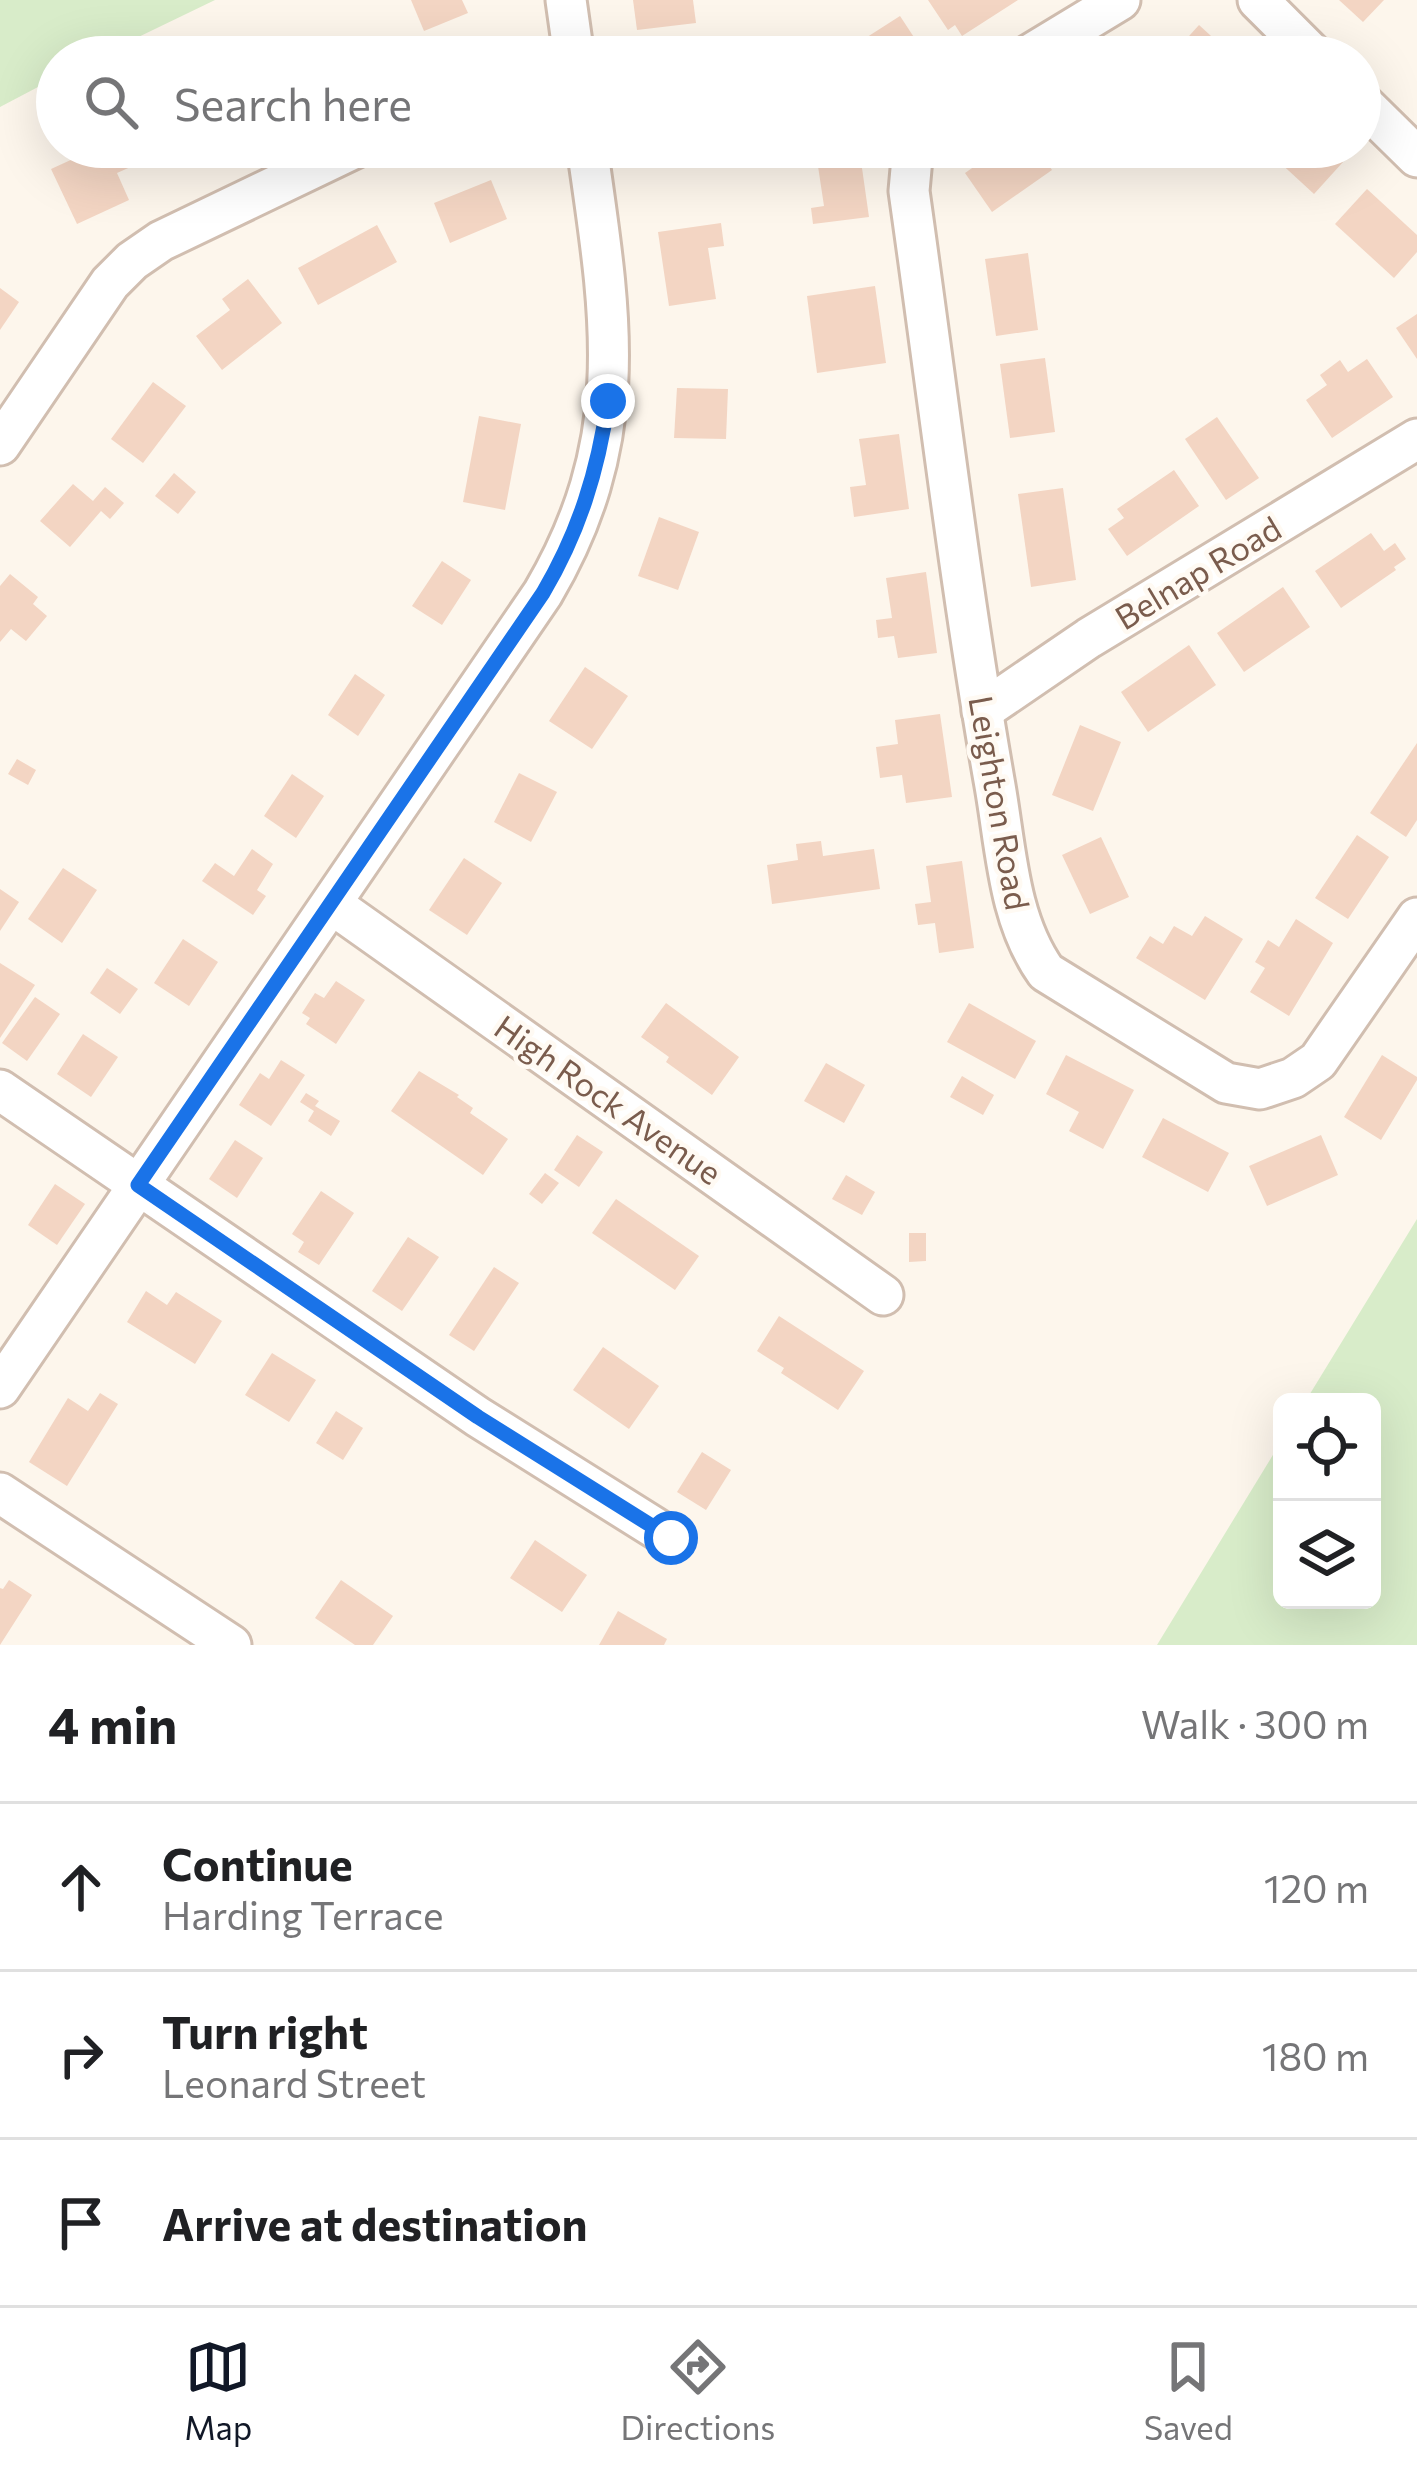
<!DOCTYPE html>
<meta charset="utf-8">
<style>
:root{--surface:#fff;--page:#f2f2f2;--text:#202124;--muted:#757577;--line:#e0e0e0;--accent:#111827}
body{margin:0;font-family:Commissioner,sans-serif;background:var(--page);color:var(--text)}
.controls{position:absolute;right:36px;bottom:36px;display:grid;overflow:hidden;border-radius:18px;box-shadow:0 12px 48px #0002}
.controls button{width:108px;height:108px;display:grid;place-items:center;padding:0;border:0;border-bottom:3px solid var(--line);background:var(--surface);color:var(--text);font:60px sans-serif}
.stop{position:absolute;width:36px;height:36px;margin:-27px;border:9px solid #1a73e8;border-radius:50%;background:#fff}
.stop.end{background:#1a73e8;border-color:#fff;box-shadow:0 3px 12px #0008}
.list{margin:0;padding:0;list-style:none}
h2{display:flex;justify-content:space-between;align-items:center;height:156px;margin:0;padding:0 48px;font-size:51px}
h2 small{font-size:39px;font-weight:400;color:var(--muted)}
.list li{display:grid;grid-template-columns:78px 1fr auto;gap:36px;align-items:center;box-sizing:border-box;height:168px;padding:0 48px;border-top:3px solid var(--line)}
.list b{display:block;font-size:45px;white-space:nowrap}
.list p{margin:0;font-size:39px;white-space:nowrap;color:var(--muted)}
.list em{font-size:39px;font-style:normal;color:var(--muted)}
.icon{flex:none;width:66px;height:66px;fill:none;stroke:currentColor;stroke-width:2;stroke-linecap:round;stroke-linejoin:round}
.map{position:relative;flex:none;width:1417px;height:1645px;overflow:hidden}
.search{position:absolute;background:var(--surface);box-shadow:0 12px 48px #0002;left:36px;right:36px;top:36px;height:132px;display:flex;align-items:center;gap:30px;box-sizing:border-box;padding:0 42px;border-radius:66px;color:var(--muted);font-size:45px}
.sheet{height:660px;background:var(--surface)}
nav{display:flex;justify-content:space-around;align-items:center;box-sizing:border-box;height:168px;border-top:3px solid var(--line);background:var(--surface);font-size:33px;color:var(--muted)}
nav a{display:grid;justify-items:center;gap:6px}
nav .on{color:var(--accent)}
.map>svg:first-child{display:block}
.green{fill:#d8ecc9}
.building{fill:#f3d5c3}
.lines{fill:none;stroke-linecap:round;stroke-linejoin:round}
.minor-casing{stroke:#d1beb0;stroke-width:45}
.minor{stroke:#fff;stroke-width:39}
.route{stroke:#1a73e8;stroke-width:15}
.labels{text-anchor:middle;stroke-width:9;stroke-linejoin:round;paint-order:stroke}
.street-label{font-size:33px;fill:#7a5c4d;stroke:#fffaf3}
</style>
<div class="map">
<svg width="1417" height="1645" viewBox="0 0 1417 1645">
<rect width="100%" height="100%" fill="#fdf6ec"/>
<!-- green -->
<g class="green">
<path d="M 0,0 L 215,0 L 97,57 L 57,57 L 57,77 L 0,107 Z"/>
<path d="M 1417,1219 L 1417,1645 L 1157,1645 L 1282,1440 L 1282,1600 L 1372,1600 L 1372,1402 L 1305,1402 Z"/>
</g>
<!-- building -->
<g class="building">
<path d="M 411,0 L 462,0 L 468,13 L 424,31 Z"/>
<path d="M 633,0 L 693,0 L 696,23 L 637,30 Z"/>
<path d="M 928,0 L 1018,0 L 962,36 L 955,25 L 948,30 Z"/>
<path d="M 1339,0 L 1384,0 L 1363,22 Z"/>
<path d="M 900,16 L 925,54 L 921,57 L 836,57 Z"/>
<path d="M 1199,25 L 1234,57 L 1170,57 Z"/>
<path d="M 342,36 L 351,57 L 295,57 Z"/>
<path d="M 99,147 L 138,147 L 144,161 L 117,173 L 129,200 L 77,224 L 51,169 Z"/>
<path d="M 652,147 L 697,147 L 699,160 L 654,164 Z"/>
<path d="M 859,147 L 869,217 L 813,224 L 811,208 L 824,206 L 816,153 Z"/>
<path d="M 1002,147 L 1037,147 L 1052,170 L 992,212 L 965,173 Z"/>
<path d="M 1263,147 L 1327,147 L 1343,162 L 1314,194 Z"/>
<path d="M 491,180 L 507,219 L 450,243 L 434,203 Z"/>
<path d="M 1367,189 L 1417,235 L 1417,252 L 1394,278 L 1335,224 Z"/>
<path d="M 721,223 L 724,246 L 708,248 L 716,299 L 669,306 L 658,232 Z"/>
<path d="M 377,225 L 397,262 L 318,305 L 298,268 Z"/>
<path d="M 1028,253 L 1038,330 L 996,336 L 985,259 Z"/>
<path d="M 248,279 L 282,323 L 222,370 L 196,336 L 230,310 L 222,299 Z"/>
<path d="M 875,286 L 886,363 L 817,373 L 807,296 Z"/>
<path d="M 0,288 L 19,302 L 0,330 Z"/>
<path d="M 1417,314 L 1417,359 L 1396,328 Z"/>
<path d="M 1045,358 L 1055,432 L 1010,438 L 1000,364 Z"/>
<path d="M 1367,359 L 1393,397 L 1332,438 L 1306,400 L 1327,385 L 1320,375 L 1340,360 L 1348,372 Z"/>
<path d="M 153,382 L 186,406 L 143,463 L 111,439 Z"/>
<path d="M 677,388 L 728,389 L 726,439 L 674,438 Z"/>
<path d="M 479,416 L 521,424 L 505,510 L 463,502 Z"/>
<path d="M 1217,417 L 1259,478 L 1226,500 L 1185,439 Z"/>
<path d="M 899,434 L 909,509 L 854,517 L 850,487 L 866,485 L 859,439 Z"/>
<path d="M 1174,470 L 1199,506 L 1127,556 L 1108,529 L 1124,518 L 1117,509 Z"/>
<path d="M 174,473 L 196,492 L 178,514 L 155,496 Z"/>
<path d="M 73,484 L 93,501 L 105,487 L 124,503 L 110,519 L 101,511 L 70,547 L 40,521 Z"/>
<path d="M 1063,488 L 1076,580 L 1031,587 L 1018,494 Z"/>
<path d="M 659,517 L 699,532 L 678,590 L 638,576 Z"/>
<path d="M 1371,533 L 1384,551 L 1395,543 L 1406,559 L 1394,567 L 1396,570 L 1341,608 L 1315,571 Z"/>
<path d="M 442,561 L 471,580 L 442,625 L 412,606 Z"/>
<path d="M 926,572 L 937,653 L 898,658 L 894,636 L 878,638 L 876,620 L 892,618 L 886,578 Z"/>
<path d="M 10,574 L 38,597 L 33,604 L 47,616 L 26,641 L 11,629 L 0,642 L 0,586 Z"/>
<path d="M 1283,587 L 1310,627 L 1244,672 L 1217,633 Z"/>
<path d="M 1189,645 L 1216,685 L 1148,732 L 1121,692 Z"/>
<path d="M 585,667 L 628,696 L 592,749 L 549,721 Z"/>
<path d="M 355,674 L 385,695 L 358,736 L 328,715 Z"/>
<path d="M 940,714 L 952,797 L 906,803 L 902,775 L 880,778 L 876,747 L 898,744 L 895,720 Z"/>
<path d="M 1080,725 L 1121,742 L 1093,811 L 1052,795 Z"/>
<path d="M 1417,743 L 1417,820 L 1406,837 L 1370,813 Z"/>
<path d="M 17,759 L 36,770 L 28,785 L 8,774 Z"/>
<path d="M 519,773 L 557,792 L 531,842 L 494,822 Z"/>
<path d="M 292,774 L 324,796 L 296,838 L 264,816 Z"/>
<path d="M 1357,835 L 1389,857 L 1348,919 L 1315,898 Z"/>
<path d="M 1101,837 L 1129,897 L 1090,914 L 1062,855 Z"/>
<path d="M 821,841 L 823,856 L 874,849 L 880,889 L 772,904 L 767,865 L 798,860 L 796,844 Z"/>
<path d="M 252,849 L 273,864 L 257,890 L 266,896 L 253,915 L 202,881 L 215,863 L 234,876 Z"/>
<path d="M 464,858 L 502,883 L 467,935 L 429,910 Z"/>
<path d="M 962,861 L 974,948 L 939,953 L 935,923 L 918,925 L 915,904 L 931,902 L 926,866 Z"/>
<path d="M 63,868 L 97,890 L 62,943 L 28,919 Z"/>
<path d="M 0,889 L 19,902 L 0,931 Z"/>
<path d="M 1205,916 L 1243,939 L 1205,1000 L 1136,958 L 1150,936 L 1163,944 L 1174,926 L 1192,936 Z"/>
<path d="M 1296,919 L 1333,943 L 1289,1016 L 1250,992 L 1265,968 L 1255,962 L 1268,940 L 1279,947 Z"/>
<path d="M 183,939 L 218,962 L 189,1006 L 154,983 Z"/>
<path d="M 0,963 L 35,985 L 0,1038 Z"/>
<path d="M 107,968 L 138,989 L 120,1014 L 90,993 Z"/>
<path d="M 336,981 L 365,1000 L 336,1044 L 306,1024 L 310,1018 L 302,1013 L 315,993 L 324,998 Z"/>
<path d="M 35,997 L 60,1014 L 27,1061 L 2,1043 Z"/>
<path d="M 666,1003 L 739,1057 L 712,1095 L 666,1062 L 669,1057 L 641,1037 Z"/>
<path d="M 969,1003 L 1036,1041 L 1015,1079 L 947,1042 Z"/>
<path d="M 83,1034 L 118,1057 L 91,1097 L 57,1074 Z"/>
<path d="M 1066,1055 L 1134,1090 L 1103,1149 L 1069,1131 L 1079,1112 L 1046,1094 Z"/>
<path d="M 1382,1055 L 1417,1077 L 1417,1080 L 1381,1140 L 1344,1117 Z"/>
<path d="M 281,1060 L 305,1075 L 271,1126 L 239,1105 L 260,1073 L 269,1079 Z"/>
<path d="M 826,1063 L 865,1085 L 844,1123 L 804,1101 Z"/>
<path d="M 419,1071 L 459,1095 L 457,1097 L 473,1108 L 470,1113 L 508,1139 L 483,1175 L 391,1111 Z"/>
<path d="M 962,1076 L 994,1095 L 983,1115 L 950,1097 Z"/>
<path d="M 306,1093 L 319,1101 L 315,1106 L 340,1121 L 331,1136 L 308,1121 L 314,1111 L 300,1102 Z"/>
<path d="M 1163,1118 L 1229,1153 L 1208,1192 L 1142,1157 Z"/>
<path d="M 577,1135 L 603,1152 L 579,1187 L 554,1170 Z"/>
<path d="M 1321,1135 L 1338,1175 L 1267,1206 L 1249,1166 Z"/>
<path d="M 235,1140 L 263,1158 L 237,1198 L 209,1179 Z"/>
<path d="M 545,1173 L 559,1183 L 542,1204 L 529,1194 Z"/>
<path d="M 846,1175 L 875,1192 L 862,1215 L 832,1199 Z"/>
<path d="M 55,1184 L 85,1204 L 57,1245 L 28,1225 Z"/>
<path d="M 321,1191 L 354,1213 L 319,1265 L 298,1252 L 304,1242 L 292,1234 Z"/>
<path d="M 616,1199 L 699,1256 L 675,1290 L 592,1233 Z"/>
<path d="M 909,1233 L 926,1233 L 926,1261 L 909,1262 Z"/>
<path d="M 408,1237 L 439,1257 L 402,1311 L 372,1291 Z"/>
<path d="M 494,1267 L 519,1283 L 474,1351 L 449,1335 Z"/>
<path d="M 146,1291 L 167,1305 L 176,1292 L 222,1321 L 195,1364 L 127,1322 Z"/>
<path d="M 779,1316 L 864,1371 L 838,1410 L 781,1373 L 784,1368 L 757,1351 Z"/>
<path d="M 603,1347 L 659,1386 L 629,1429 L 573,1390 Z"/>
<path d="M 272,1353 L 316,1380 L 289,1422 L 245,1395 Z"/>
<path d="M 100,1393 L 118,1404 L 67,1486 L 29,1462 L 68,1398 L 88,1411 Z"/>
<path d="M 336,1411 L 363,1428 L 343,1460 L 316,1443 Z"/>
<path d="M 702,1452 L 731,1470 L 706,1510 L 677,1492 Z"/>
<path d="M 535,1540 L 587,1575 L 562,1612 L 510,1578 Z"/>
<path d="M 9,1580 L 32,1595 L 0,1645 L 0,1588 L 3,1589 Z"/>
<path d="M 341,1580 L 393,1616 L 373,1645 L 355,1645 L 315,1618 Z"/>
<path d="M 618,1611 L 667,1639 L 664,1645 L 599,1645 Z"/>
</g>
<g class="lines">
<defs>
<g id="minor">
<path d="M 566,0 L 574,57"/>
<path d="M 1258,0 L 1315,57"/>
<path d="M 1026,57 L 1120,0"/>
<path d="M 1360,101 L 1417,157"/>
<path d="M 913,147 L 909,191 C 937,388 960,585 994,780 C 1006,845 1007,917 1046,972 L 1226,1083 L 1260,1089 L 1293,1078 L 1318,1061 L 1417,918"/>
<path d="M 0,445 L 110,283 L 132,261 L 161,241 L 357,147"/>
<path d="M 982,711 L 1089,638 L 1417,439"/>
<path d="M 333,905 L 883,1295"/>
<path d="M 0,1090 L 478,1417 L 671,1538"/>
<path d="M 0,1388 L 543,593 C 634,438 611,315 587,147"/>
<path d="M 0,1493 L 231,1645"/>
</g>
</defs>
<!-- minor casing -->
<use href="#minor" class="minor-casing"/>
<!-- minor -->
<use href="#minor" class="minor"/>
</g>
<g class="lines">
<!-- route -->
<path class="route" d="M 608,401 C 598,471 579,532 543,593 L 138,1185 L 478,1417 L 671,1538"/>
</g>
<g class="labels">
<!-- street labels -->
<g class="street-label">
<text transform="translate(1198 573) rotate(-31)" y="12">Belnap Road</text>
<text transform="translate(999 803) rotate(80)" y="12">Leighton Road</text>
<text transform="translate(608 1100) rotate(35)" y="12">High Rock Avenue</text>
</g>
</g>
</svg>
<div class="controls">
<button><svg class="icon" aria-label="locate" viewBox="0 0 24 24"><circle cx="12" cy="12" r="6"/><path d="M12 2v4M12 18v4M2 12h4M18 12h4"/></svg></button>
<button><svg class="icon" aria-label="layers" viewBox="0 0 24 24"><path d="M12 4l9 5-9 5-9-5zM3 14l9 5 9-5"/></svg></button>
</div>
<div class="stop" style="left:671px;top:1538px"></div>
<div class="stop end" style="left:608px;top:401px"></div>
<div class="search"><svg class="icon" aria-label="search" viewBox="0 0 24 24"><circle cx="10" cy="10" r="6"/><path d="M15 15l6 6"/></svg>Search here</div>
</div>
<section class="sheet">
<h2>4 min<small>Walk · 300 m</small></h2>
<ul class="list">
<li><svg class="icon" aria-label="ahead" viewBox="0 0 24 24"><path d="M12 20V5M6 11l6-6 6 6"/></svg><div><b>Continue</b><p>Harding Terrace</p></div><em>120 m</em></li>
<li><svg class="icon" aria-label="right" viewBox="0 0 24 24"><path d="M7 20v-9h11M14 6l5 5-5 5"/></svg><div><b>Turn right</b><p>Leonard Street</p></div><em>180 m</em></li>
<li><svg class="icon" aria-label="arrive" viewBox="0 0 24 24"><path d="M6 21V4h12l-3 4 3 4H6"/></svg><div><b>Arrive at destination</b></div></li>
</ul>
</section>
<nav>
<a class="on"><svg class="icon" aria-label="map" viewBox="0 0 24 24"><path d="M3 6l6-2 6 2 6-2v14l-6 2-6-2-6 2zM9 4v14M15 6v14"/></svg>Map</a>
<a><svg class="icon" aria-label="directions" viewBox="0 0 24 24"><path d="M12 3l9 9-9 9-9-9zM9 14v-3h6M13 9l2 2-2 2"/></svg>Directions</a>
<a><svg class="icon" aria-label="saved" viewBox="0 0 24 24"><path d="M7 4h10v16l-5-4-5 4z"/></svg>Saved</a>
</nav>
